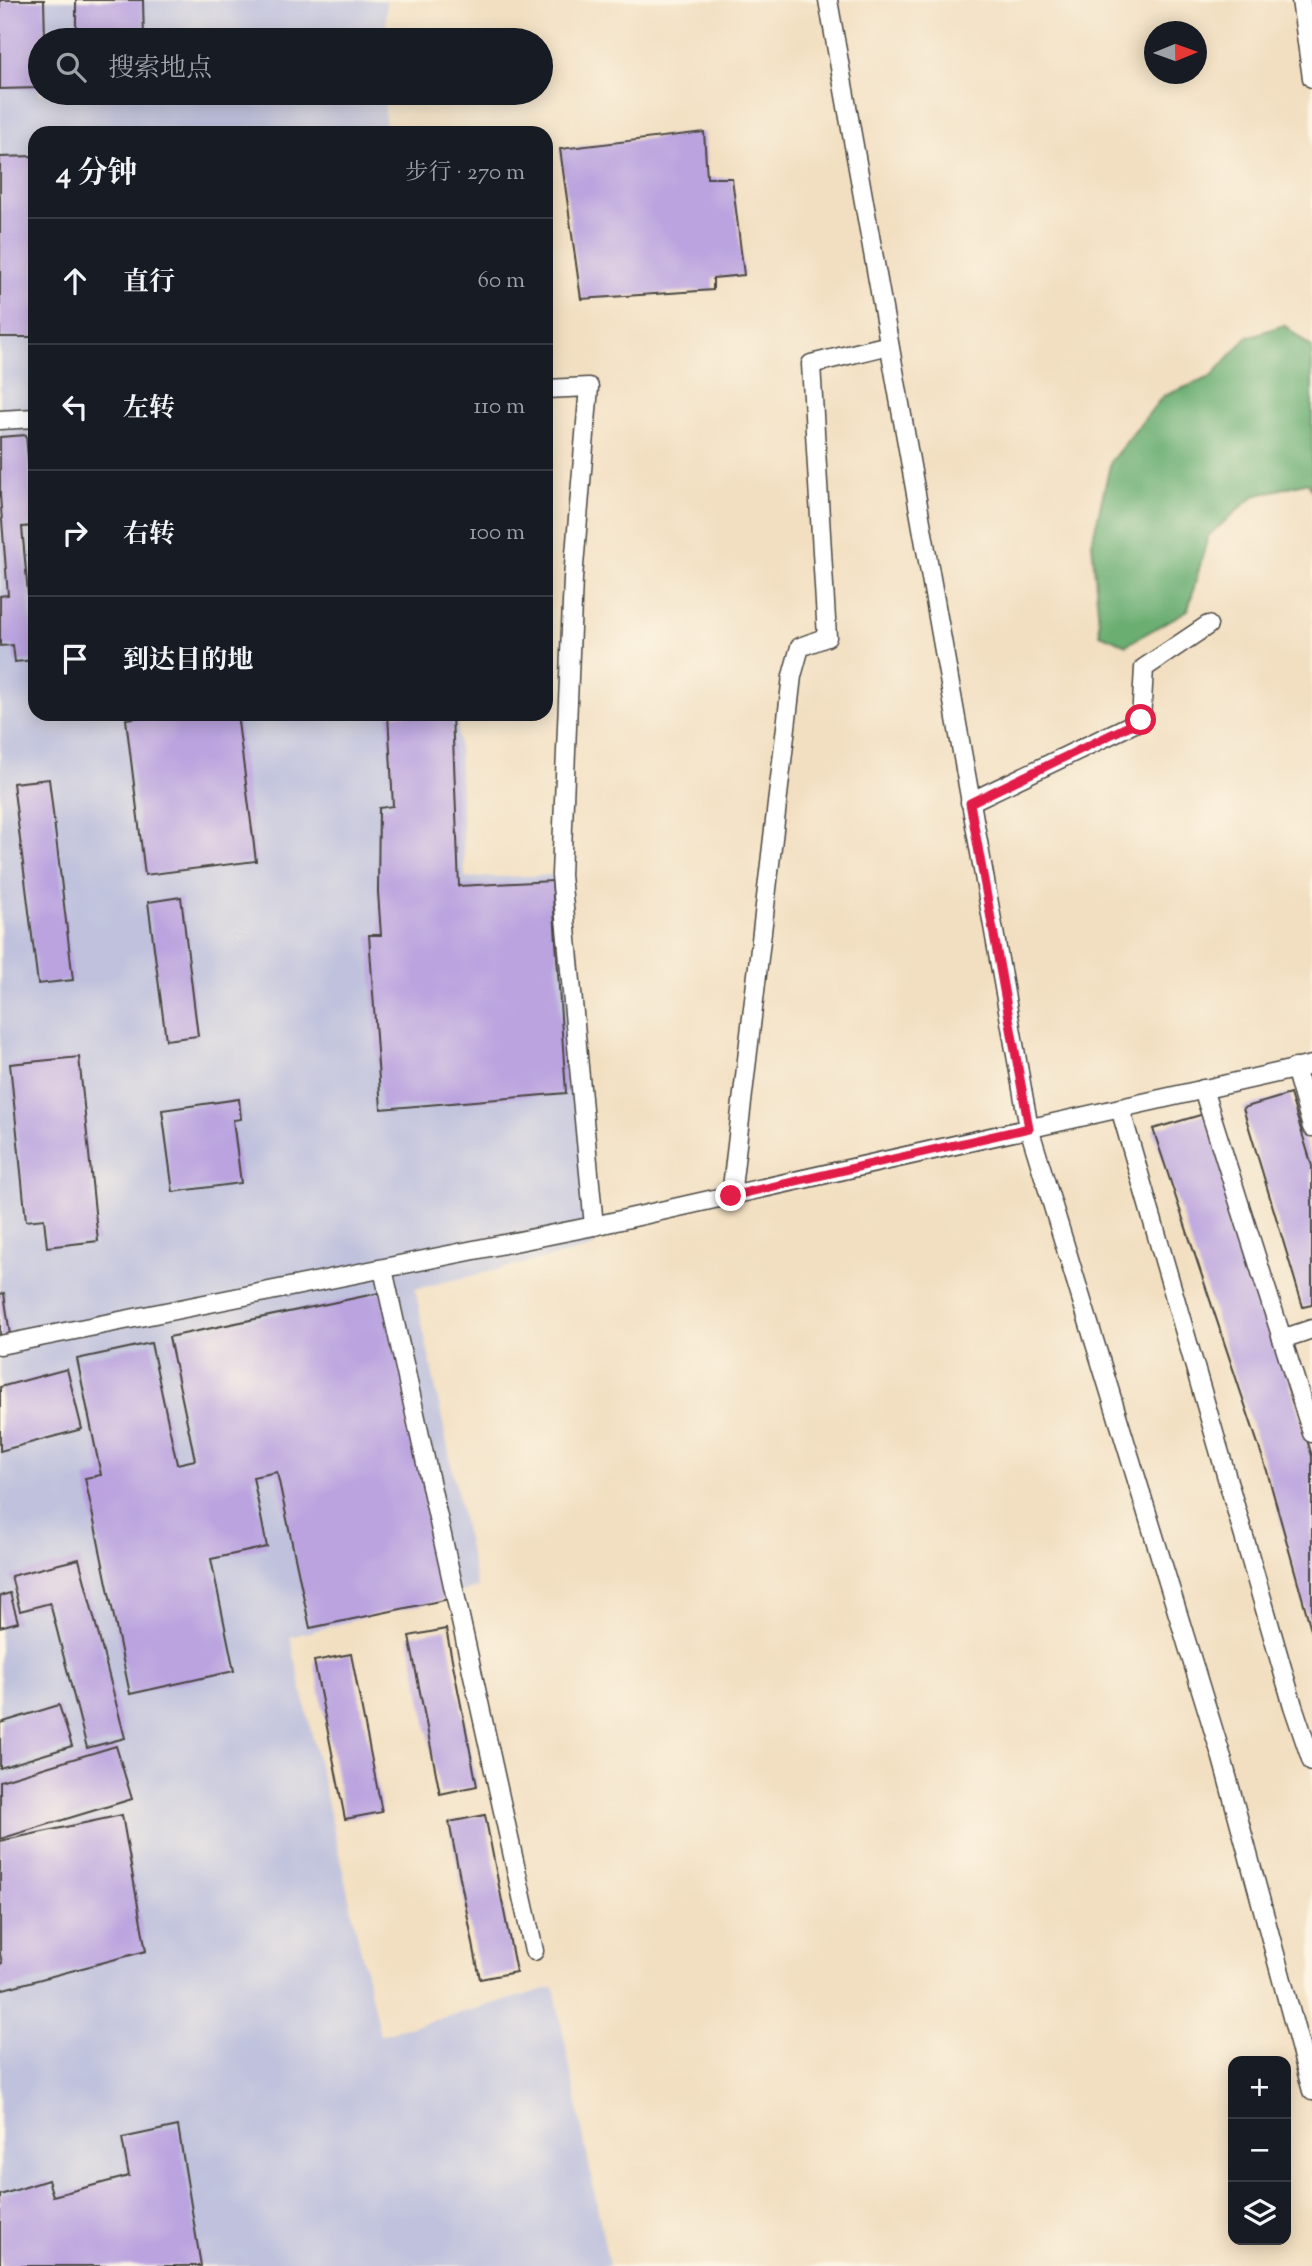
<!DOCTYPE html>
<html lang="zh">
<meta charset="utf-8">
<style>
:root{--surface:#171b24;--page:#20242c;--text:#f1f3f6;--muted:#9ea1a6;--line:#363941}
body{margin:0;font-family:"Sorts Mill Goudy","Noto Serif SC",serif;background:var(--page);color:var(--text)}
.controls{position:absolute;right:21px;bottom:21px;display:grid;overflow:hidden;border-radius:14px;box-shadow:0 4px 18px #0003}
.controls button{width:63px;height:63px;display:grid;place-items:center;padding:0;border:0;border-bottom:2px solid var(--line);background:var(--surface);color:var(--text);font:35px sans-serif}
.compass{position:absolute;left:1144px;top:21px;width:63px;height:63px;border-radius:50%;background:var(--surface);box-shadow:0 4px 18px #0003;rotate:89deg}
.stop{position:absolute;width:21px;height:21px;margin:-16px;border:5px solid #e11d48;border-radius:50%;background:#fff}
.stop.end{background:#e11d48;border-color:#fff;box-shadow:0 2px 7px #0008}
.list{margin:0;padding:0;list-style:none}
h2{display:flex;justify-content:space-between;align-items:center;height:91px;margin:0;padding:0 28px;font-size:30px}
h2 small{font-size:23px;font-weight:400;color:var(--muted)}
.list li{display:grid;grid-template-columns:46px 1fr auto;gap:21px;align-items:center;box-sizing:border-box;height:126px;padding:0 28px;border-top:2px solid var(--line)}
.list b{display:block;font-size:26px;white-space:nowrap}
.list em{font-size:23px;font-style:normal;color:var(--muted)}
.icon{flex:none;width:38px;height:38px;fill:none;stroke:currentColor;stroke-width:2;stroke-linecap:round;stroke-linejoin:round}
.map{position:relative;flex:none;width:1312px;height:2266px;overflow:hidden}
.search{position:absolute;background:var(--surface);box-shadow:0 4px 18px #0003;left:28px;top:28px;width:525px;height:77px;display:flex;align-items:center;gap:18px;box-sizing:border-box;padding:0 24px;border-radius:38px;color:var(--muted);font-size:26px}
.panel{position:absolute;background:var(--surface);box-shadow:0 4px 18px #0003;left:28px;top:126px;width:525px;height:595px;border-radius:21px}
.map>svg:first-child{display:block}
.industrial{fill:#c0c2dd}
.forest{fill:#6aae72;stroke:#4a6c4e;stroke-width:2}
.building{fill:#baa3df}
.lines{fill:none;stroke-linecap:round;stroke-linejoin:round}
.street-casing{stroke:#494642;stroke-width:21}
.street{stroke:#fff;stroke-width:18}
.route{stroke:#e11d48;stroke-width:9}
</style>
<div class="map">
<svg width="1312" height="2266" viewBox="0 0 1312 2266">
<rect width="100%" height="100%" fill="#fcf5e5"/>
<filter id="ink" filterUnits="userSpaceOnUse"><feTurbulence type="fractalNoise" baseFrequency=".0143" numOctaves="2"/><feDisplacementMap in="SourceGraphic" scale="14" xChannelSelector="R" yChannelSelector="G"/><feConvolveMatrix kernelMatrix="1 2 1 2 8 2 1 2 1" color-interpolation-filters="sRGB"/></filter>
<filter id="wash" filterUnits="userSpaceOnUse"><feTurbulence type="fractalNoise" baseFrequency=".00686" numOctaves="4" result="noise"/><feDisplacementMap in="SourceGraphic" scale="28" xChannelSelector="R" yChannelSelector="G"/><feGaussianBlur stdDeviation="1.57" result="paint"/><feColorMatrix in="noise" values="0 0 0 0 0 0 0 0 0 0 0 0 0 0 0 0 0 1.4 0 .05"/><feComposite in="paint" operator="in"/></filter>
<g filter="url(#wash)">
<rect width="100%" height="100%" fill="#f2dfc1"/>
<!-- industrial -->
<g class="industrial">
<path d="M 0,0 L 386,0 L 386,40 L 40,40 L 40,93 L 385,93 L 385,133 L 35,133 L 35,417 L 0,418 Z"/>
<path d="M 35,422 L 35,714 L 457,714 L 465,878 L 561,875 L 595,1247 L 415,1289 L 477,1588 L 290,1637 L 380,2035 L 554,1987 L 609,2266 L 0,2266 L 0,423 Z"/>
</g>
<!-- forest -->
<path class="forest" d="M 1284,325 L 1312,348 L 1312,491 L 1308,482 L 1254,496 L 1208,536 L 1188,610 L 1126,645 L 1100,634 L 1092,542 L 1111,461 L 1163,396 L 1211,377 L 1247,337 Z"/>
<g id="blocks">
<!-- building -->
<g class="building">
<path d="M 0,0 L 44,0 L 45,40 L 40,40 L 40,88 L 0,89 Z"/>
<path d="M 76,0 L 143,0 L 144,40 L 76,40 Z"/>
<path d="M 704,132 L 707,178 L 732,178 L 744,275 L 713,278 L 713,290 L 581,299 L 560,149 Z"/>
<path d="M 35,156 L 35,337 L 0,337 L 0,157 Z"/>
<path d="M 26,435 L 34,526 L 22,527 L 34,660 L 15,662 L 13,645 L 0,646 L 0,596 L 8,595 L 0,496 L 0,437 Z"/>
<path d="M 165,714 L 237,714 L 256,861 L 145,875 L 126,719 Z"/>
<path d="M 388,714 L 452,714 L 459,886 L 552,881 L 566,1093 L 381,1109 L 369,935 L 381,935 L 378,892 L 379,808 L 393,806 Z"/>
<path d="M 49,779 L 73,980 L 38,984 L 13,783 Z"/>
<path d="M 181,897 L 198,1036 L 166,1040 L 148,902 Z"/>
<path d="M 79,1057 L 98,1241 L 47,1247 L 44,1219 L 26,1221 L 10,1064 Z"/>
<path d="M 1290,1094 L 1312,1166 L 1312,1305 L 1303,1307 L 1243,1108 Z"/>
<path d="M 239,1099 L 241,1119 L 233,1120 L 241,1183 L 173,1192 L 162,1110 Z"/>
<path d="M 1207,1113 L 1312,1456 L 1312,1633 L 1267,1471 L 1153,1129 Z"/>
<path d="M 384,1292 L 449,1599 L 310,1628 L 277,1472 L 253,1477 L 267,1547 L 211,1559 L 234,1671 L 130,1694 L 85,1478 L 101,1475 L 77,1359 L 151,1343 L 177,1464 L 195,1460 L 169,1337 Z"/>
<path d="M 4,1293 L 10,1335 L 0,1337 L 0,1294 Z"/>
<path d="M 67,1369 L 82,1429 L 0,1451 L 0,1387 Z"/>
<path d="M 79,1559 L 125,1738 L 87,1748 L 50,1603 L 20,1611 L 11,1576 Z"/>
<path d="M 10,1593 L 18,1622 L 0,1627 L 0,1596 Z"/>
<path d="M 446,1629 L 477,1786 L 440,1794 L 409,1636 Z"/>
<path d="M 351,1654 L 382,1812 L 345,1819 L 314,1661 Z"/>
<path d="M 59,1705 L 72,1746 L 0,1768 L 0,1723 Z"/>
<path d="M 116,1746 L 132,1799 L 0,1839 L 0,1781 Z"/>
<path d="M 122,1815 L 146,1951 L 0,1990 L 0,1964 L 2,1963 L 0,1954 L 0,1841 Z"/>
<path d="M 485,1815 L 516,1972 L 480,1979 L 449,1822 Z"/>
<path d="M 178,2126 L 201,2266 L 0,2266 L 0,2195 L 48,2180 L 53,2196 L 129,2176 L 122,2138 Z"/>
</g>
</g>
</g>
<g filter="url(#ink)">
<use href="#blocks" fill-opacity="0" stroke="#494642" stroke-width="2"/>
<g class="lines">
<defs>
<g id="street">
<path d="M 828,0 L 1029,1128 L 1222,1758 L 1312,2091"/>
<path d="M 1301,0 L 1312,78"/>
<path d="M 546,389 L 589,387 L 573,578 L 561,875 L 594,1226"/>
<path d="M 0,420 L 35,418"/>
<path d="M 970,802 L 1141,720 L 1144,668 L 1208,625"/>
<path d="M 1295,1068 L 1312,1127"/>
<path d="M 1203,1089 L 1312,1433"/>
<path d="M 1120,1108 L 1293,1706 L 1312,1762"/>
<path d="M 731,1196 L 792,676 L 800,647 L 827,637 L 811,364 L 889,345"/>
<path d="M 383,1269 L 534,1951"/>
<path d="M 1282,1339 L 1312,1329"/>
<path d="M 0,1345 L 594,1226 L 1312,1065"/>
</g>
</defs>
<!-- street casing -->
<use href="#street" class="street-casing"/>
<!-- street -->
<use href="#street" class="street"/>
</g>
</g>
<g class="lines" filter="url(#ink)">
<!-- route -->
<path class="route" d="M 731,1196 L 1029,1128 L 970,803 L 1141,720"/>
</g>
</svg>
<div class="controls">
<button>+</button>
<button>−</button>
<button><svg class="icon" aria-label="layers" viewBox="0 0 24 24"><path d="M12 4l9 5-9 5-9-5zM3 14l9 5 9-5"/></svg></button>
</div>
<svg class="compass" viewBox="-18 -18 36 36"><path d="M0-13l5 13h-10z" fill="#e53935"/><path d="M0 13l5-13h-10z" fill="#9ea1a6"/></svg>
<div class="stop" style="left:1141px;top:720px"></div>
<div class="stop end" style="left:731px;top:1196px"></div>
<div class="search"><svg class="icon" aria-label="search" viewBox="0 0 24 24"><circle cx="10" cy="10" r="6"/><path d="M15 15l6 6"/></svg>搜索地点</div>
<section class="panel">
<h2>4 分钟<small>步行 · 270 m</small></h2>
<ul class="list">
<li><svg class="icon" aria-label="ahead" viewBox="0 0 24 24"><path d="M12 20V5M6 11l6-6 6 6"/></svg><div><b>直行</b></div><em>60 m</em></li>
<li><svg class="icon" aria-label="left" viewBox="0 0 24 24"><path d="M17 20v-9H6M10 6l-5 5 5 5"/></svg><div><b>左转</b></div><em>110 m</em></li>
<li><svg class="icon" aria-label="right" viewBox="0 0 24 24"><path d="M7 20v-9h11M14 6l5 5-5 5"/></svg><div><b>右转</b></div><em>100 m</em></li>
<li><svg class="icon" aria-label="arrive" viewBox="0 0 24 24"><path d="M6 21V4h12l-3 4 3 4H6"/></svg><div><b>到达目的地</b></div></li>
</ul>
</section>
</div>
